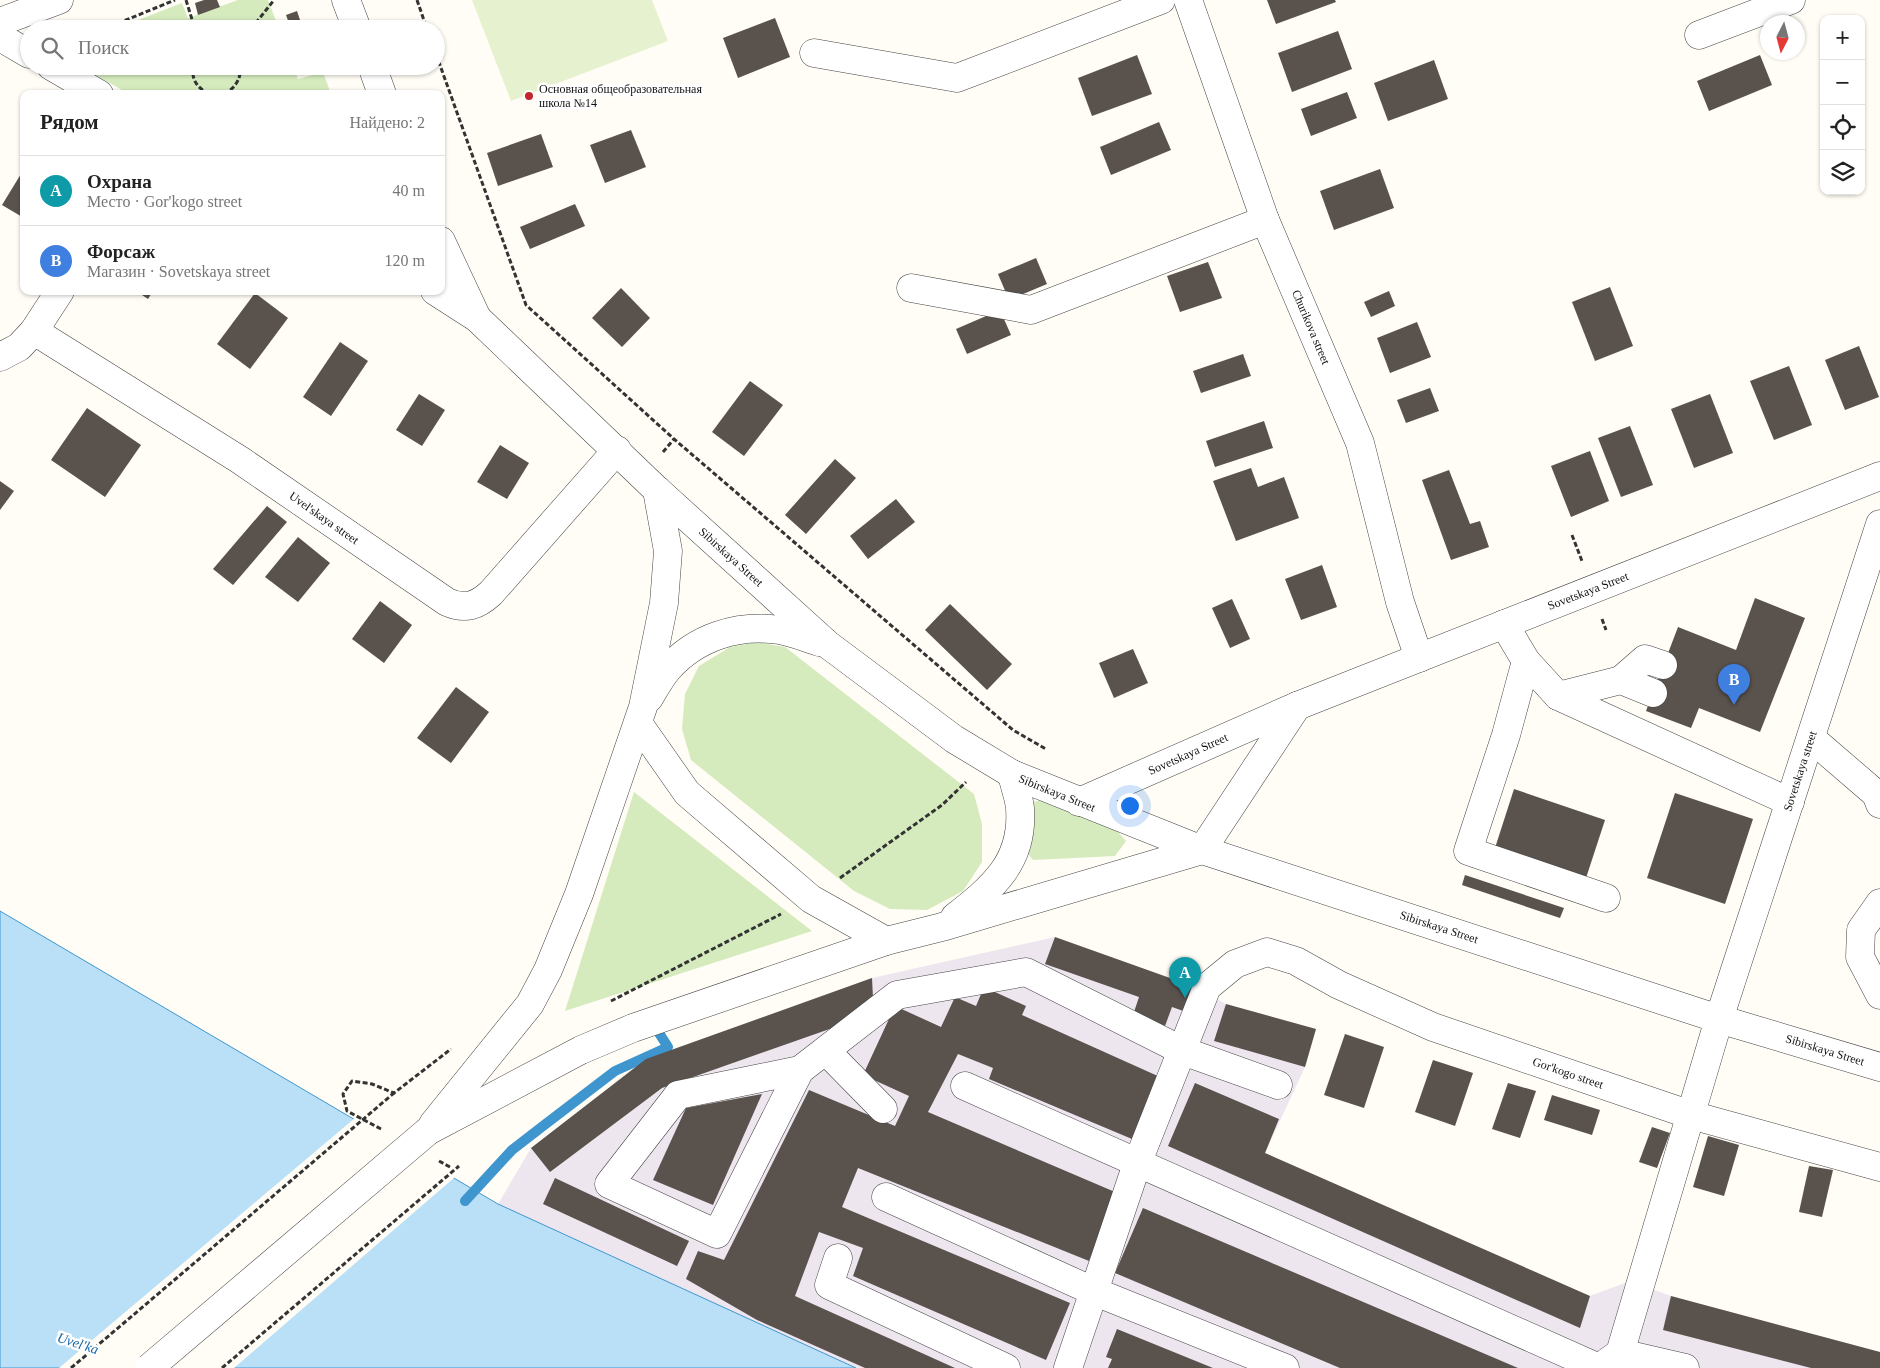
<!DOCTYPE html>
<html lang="ru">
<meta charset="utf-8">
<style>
:root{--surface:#fff;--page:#f6f6f6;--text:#222;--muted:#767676;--line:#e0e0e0;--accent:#0f766e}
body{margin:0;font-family:Georgia,serif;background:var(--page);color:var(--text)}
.controls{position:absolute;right:15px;top:15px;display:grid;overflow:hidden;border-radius:10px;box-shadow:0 1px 4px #0004}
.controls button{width:45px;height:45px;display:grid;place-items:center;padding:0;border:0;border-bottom:1px solid var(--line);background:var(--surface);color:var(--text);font:25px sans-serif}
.compass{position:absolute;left:1760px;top:15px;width:45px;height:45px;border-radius:50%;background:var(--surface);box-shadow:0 1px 4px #0004;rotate:186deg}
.you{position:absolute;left:1129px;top:805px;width:18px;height:18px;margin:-12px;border:4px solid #fff;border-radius:50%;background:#1a73e8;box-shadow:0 0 0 8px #1a73e833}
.badge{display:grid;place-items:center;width:32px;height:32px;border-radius:50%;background:var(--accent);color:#fff;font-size:16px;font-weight:700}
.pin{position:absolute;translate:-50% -41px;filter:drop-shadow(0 1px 2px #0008)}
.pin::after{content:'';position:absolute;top:26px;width:18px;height:15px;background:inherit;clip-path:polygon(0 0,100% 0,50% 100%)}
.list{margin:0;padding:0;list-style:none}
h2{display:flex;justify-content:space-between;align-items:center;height:65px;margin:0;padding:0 20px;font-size:21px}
h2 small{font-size:16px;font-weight:400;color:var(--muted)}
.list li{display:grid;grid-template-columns:32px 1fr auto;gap:15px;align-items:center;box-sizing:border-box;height:70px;padding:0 20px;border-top:1px solid var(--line)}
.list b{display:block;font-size:19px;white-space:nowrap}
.list p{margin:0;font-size:16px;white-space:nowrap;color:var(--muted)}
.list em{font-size:16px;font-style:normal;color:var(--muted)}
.icon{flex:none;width:28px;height:28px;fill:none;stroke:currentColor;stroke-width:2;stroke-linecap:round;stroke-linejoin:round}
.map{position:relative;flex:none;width:1880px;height:1368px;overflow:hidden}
.search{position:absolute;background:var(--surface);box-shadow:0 1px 4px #0004;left:20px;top:20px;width:425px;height:55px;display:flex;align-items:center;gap:12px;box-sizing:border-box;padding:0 18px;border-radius:28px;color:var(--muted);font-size:19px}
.panel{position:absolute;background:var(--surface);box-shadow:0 1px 4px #0004;left:20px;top:90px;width:425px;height:205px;border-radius:10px}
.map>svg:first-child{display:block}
.industrial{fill:#eee6ef}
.green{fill:#d5ebbd}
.pitch{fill:#e6f2cf}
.water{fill:#b9e0f7;stroke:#3f96cf}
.pier{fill:#fffdf5}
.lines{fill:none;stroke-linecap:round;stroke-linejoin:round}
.stream{stroke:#3f96cf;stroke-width:10}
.building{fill:#5a524d}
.minor-casing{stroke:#444;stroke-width:29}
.path{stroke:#333;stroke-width:3;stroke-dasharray:5 2.5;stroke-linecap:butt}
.minor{stroke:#fff;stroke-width:28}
.minor-bridge-casing{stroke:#444;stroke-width:29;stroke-linecap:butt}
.path-bridge{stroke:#333;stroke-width:3;stroke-dasharray:5 2.5;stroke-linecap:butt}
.minor-bridge{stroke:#fff;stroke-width:28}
.poi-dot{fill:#c4262e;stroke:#fff;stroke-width:2}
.labels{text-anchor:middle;stroke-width:5;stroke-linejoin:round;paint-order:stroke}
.poi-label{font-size:12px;fill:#111;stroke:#fff;text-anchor:start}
.street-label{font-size:12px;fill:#111;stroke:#fff}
.water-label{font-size:14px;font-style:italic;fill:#1768a6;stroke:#fff}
</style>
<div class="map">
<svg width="1880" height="1368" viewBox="0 0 1880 1368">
<rect width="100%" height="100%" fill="#fffdf5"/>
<!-- industrial -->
<path class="industrial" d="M 1055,937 L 1198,988 L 1226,1004 L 1316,1029 L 1305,1067 L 1265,1153 L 1590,1296 L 1630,1281 L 1671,1296 L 1880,1352 L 1880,1368 L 856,1368 L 498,1204 L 531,1148 L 646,1059 L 872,978 Z"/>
<!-- green -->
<g class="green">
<path d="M 238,0 L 268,0 L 279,29 L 115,29 L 182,3 L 188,18 Z"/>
<path d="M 92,66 L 293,66 L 298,79 L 323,72 L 331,94 L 129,94 L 96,75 Z"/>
<path d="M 757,642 L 785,647 L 974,794 L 982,824 L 982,862 L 963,891 L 927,910 L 890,909 L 854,891 L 691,760 L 682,729 L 685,694 L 699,666 L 730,647 Z"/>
<path d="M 634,792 L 812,931 L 565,1011 Z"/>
<path d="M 1043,799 L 1116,830 L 1126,841 L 1115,856 L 1033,860 L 1023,848 L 1031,803 Z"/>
</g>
<!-- pitch -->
<path class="pitch" d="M 472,0 L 652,0 L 668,41 L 511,101 Z"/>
<!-- water -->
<path class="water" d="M 0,911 L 498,1204 L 856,1368 L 0,1368 Z"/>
<!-- pier -->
<path class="pier" d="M 355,1118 L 455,1177 L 234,1368 L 59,1368 Z"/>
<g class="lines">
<!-- stream -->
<path class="stream" d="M 465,1201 L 512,1150 L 543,1126 L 615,1071 L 668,1047 L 657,1030"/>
</g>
<!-- building -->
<g class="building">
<path d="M 204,0 L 217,0 L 220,7 L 198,15 L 195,3 Z"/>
<path d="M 1267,0 L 1335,0 L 1336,2 L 1276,24 Z"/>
<path d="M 297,11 L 303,29 L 291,29 L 286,15 Z"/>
<path d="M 775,18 L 790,57 L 738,78 L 723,38 Z"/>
<path d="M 1338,31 L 1352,69 L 1292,92 L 1278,53 Z"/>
<path d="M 1137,55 L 1152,94 L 1092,116 L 1078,78 Z"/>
<path d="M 1760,55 L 1772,85 L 1709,111 L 1697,81 Z"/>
<path d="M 1434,60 L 1448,99 L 1388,121 L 1374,83 Z"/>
<path d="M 1347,92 L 1357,118 L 1311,136 L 1301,109 Z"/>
<path d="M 1159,122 L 1171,150 L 1111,175 L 1100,147 Z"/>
<path d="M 631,130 L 646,167 L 605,183 L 590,145 Z"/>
<path d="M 541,134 L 553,167 L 498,186 L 487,153 Z"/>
<path d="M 24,169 L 24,218 L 2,205 Z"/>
<path d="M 1380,169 L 1394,208 L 1334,230 L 1320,191 Z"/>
<path d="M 575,204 L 585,226 L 530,249 L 520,227 Z"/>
<path d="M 1036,258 L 1047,284 L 1009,300 L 998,274 Z"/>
<path d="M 1208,262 L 1222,298 L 1180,312 L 1167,276 Z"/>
<path d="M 1610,287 L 1633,346 L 1595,361 L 1572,302 Z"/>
<path d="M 621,288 L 650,318 L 622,347 L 592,318 Z"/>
<path d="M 136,291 L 153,291 L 148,299 Z"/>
<path d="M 1389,291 L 1395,306 L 1371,317 L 1364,302 Z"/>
<path d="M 255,293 L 288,318 L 250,369 L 217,344 Z"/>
<path d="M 1000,310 L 1011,335 L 967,354 L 956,329 Z"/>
<path d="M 1417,322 L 1431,357 L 1390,373 L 1377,338 Z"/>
<path d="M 340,342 L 368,361 L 331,416 L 303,397 Z"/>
<path d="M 1859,346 L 1879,397 L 1845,410 L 1825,360 Z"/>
<path d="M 1243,354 L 1251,376 L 1201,393 L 1193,371 Z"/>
<path d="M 1789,366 L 1812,425 L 1774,440 L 1750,381 Z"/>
<path d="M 750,381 L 783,405 L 744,456 L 712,432 Z"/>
<path d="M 1430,388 L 1439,411 L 1406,423 L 1397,400 Z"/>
<path d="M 419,394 L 445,410 L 422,446 L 396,430 Z"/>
<path d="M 1710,394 L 1733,453 L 1694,468 L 1671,409 Z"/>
<path d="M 87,408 L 141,445 L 105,497 L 51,460 Z"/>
<path d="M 1264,421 L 1273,448 L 1215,467 L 1206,441 Z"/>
<path d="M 1630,426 L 1653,485 L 1621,497 L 1598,438 Z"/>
<path d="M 500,445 L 529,463 L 507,499 L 477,482 Z"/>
<path d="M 1590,451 L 1609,501 L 1571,517 L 1551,466 Z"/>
<path d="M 835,459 L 856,478 L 806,534 L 785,515 Z"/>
<path d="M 1251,468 L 1258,487 L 1284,477 L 1299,518 L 1236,541 L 1213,481 Z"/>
<path d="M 1449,470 L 1470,524 L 1480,521 L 1489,547 L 1451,560 L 1422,480 Z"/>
<path d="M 0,481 L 14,491 L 0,510 Z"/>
<path d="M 896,499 L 915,522 L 868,559 L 850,536 Z"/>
<path d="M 267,506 L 287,522 L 233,585 L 213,569 Z"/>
<path d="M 298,537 L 330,563 L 298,602 L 265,577 Z"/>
<path d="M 1322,565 L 1337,607 L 1301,620 L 1285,579 Z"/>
<path d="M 1755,598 L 1805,618 L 1760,732 L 1699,708 L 1691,728 L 1646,711 L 1678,627 L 1736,650 Z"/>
<path d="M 1232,599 L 1250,639 L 1230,648 L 1212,608 Z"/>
<path d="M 380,601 L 412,625 L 384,663 L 352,639 Z"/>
<path d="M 950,604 L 1012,664 L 987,690 L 925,630 Z"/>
<path d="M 1133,649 L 1148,683 L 1114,698 L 1099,663 Z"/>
<path d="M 456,687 L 489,712 L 451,763 L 417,738 Z"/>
<path d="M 1514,789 L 1605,820 L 1586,878 L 1495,848 Z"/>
<path d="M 1675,793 L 1753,819 L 1725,904 L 1647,878 Z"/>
<path d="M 1465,875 L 1564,908 L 1560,918 L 1462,885 Z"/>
<path d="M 1055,937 L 1198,988 L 1189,1013 L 1172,1007 L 1165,1026 L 1133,1015 L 1139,997 L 1045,964 Z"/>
<path d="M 872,978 L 873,998 L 841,1025 L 662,1088 L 550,1172 L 531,1148 L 646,1059 Z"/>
<path d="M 984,987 L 1026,1006 L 1022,1015 L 1160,1077 L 1132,1139 L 989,1079 L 993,1068 L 958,1054 L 928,1112 L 1115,1192 L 1089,1261 L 858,1168 L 842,1207 L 1070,1303 L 1046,1360 L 853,1276 L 863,1248 L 819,1232 L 795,1296 L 955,1368 L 865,1368 L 757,1320 L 686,1279 L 698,1251 L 724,1260 L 809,1090 L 895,1126 L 909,1096 L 863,1075 L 895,1006 L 941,1027 L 955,997 L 976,1006 Z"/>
<path d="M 1226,1004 L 1316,1029 L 1305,1067 L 1214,1041 Z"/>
<path d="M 1345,1034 L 1384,1047 L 1364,1108 L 1324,1095 Z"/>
<path d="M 1433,1060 L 1473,1073 L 1455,1126 L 1415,1112 Z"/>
<path d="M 1195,1083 L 1279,1119 L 1265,1153 L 1590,1296 L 1580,1328 L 1168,1146 Z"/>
<path d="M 1508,1083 L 1536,1091 L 1520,1138 L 1492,1129 Z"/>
<path d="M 762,1094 L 713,1205 L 653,1180 L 686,1108 Z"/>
<path d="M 1552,1095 L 1600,1110 L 1592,1135 L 1544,1120 Z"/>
<path d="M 1652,1127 L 1670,1133 L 1657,1168 L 1639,1162 Z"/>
<path d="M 1708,1136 L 1739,1145 L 1724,1196 L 1693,1187 Z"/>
<path d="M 1809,1166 L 1833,1170 L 1822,1217 L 1799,1212 Z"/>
<path d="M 555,1178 L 689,1241 L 677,1266 L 543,1204 Z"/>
<path d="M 1143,1208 L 1518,1368 L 1340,1368 L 1115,1273 Z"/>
<path d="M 1671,1296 L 1880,1352 L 1880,1368 L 1811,1368 L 1663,1330 Z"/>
<path d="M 1117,1329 L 1213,1368 L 1108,1368 L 1112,1359 L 1106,1357 Z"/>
</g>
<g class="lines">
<defs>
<g id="minor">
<path d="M 346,0 L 357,29"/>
<path d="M 1188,0 L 1265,220 L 1360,443 L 1400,602 L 1419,658"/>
<path d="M 0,22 L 59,0"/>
<path d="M 1699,35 L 1791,0"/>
<path d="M 0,37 L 29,54"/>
<path d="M 814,53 L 957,78 L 1161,0"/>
<path d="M 51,66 L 99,94"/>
<path d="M 372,66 L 382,94"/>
<path d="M 441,241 L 477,318 L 657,490 L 827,644 L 954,739 L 1012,774 L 1202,850 L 1719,1019 L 1880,1067"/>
<path d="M 911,288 L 1031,310 L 1265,220"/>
<path d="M 435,291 L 477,318"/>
<path d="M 34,331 L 60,291"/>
<path d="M 0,357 L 19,347 L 34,331 L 240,460 L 447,602 C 465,610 477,606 491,593 L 617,450"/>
<path d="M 1504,624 L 1526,661 L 1558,696 L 1790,802"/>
<path d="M 1526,661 L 1506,735 L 1468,851 L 1606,898"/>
<path d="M 1621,680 L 1645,659 L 1663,665"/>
<path d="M 1558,696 L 1621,680 L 1653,693"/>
<path d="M 649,698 C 655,688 661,677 668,669 C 696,637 738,624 779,630 C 792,632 806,638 819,642"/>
<path d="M 638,723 L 687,793 L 811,899 L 886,941"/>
<path d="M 1811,738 L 1876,794 L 1880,804"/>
<path d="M 1079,802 L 1297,706 L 1880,476"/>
<path d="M 1880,903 L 1861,930 L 1860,957 L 1880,995"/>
<path d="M 955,917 C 993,887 1024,862 1020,808 C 1019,797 1014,785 1012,774"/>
<path d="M 826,1051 L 883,1109"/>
<path d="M 800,1070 L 678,1095 L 609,1184 L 717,1234 L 800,1070 L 897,995 L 1026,972 L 1183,1051 L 1278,1085"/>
<path d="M 965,1086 L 1599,1368"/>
<path d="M 433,1124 L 530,1004 L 548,970 L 579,894 L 643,707 L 664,603 L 668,551 L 657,490"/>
<path d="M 428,1131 L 581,1050 L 633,1028 L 886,941 L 942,927 L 1202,850 L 1297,706"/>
<path d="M 886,1197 L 1093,1291 L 1285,1368"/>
<path d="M 838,1258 L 829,1285 L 1006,1368"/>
<path d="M 1620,1353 L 1685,1368"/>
<path d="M 1068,1368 L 1137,1164 L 1207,987 L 1235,964 L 1267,952 L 1296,961 L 1339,985 L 1433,1027 L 1691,1115 L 1880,1167"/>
<path d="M 1599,1368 L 1620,1353 L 1719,1019 L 1880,524"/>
</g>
</defs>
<!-- minor casing -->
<use href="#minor" class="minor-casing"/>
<!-- path -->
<g class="path">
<path d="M 186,0 L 195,29"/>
<path d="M 417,0 L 427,29"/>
<path d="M 104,29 L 175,0"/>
<path d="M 251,29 L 274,0"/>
<path d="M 436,54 L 526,305 L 674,439 L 1013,730 L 1046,749"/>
<path d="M 193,66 C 191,80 198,89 210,94"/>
<path d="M 224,94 C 234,89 242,79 240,66"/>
<path d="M 663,452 L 674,439"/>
<path d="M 1572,535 L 1582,561"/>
<path d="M 1602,619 L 1606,630"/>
<path d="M 840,878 L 942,805 L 966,782"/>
<path d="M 611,1001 L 781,914"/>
<path d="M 381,1129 L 347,1111 L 343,1094 L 352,1081 L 372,1084 L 394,1093 L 451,1049"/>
<path d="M 439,1161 L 450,1167"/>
<path d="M 222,1368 L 459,1166"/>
</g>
<!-- minor -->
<use href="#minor" class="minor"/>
<defs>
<path id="minor-bridge" d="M 149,1368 L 428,1131"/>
</defs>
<!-- minor-bridge casing -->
<use href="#minor-bridge" class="minor-bridge-casing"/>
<!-- path-bridge -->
<path class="path-bridge" d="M 71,1368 L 394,1093"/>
<!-- minor-bridge -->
<use href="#minor-bridge" class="minor-bridge"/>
</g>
<!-- markers -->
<circle class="poi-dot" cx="529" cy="96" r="5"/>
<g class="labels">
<!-- poi labels -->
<g class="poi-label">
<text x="539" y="93">Основная общеобразовательная<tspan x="539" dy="14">школа №14</tspan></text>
</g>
<!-- street labels -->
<g class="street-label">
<text transform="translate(1311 327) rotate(67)" y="4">Churikova street</text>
<text transform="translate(324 518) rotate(35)" y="4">Uvel'skaya street</text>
<text transform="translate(731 557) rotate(42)" y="4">Sibirskaya Street</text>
<text transform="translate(1588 591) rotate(-21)" y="4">Sovetskaya Street</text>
<text transform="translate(1188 754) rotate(-24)" y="4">Sovetskaya Street</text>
<text transform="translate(1800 771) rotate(-72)" y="4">Sovetskaya street</text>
<text transform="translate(1057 793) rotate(22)" y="4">Sibirskaya Street</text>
<text transform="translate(1439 927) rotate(18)" y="4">Sibirskaya Street</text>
<text transform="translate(1825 1050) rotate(17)" y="4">Sibirskaya Street</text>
<text transform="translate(1568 1073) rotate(19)" y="4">Gor'kogo street</text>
</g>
<!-- water labels -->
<g class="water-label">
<text transform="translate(78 1343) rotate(18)" y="5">Uvel'ka</text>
</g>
</g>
</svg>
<div class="controls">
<button>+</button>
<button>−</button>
<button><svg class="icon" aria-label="locate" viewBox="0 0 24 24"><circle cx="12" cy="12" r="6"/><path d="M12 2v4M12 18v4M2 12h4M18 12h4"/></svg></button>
<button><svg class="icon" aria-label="layers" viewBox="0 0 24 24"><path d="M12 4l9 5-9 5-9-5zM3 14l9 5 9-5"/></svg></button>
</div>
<svg class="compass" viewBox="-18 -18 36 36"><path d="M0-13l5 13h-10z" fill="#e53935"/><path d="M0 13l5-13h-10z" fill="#767676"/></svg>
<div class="you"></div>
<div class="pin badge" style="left:1185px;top:998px;background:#0f9aa8">A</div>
<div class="pin badge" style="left:1734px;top:705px;background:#3f7fe0">B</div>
<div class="search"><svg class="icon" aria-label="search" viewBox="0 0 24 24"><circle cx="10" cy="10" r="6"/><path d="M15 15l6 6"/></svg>Поиск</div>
<section class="panel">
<h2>Рядом<small>Найдено: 2</small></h2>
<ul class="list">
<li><span class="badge" style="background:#0f9aa8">A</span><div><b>Охрана</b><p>Место · Gor'kogo street</p></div><em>40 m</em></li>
<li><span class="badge" style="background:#3f7fe0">B</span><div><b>Форсаж</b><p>Магазин · Sovetskaya street</p></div><em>120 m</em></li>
</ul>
</section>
</div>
